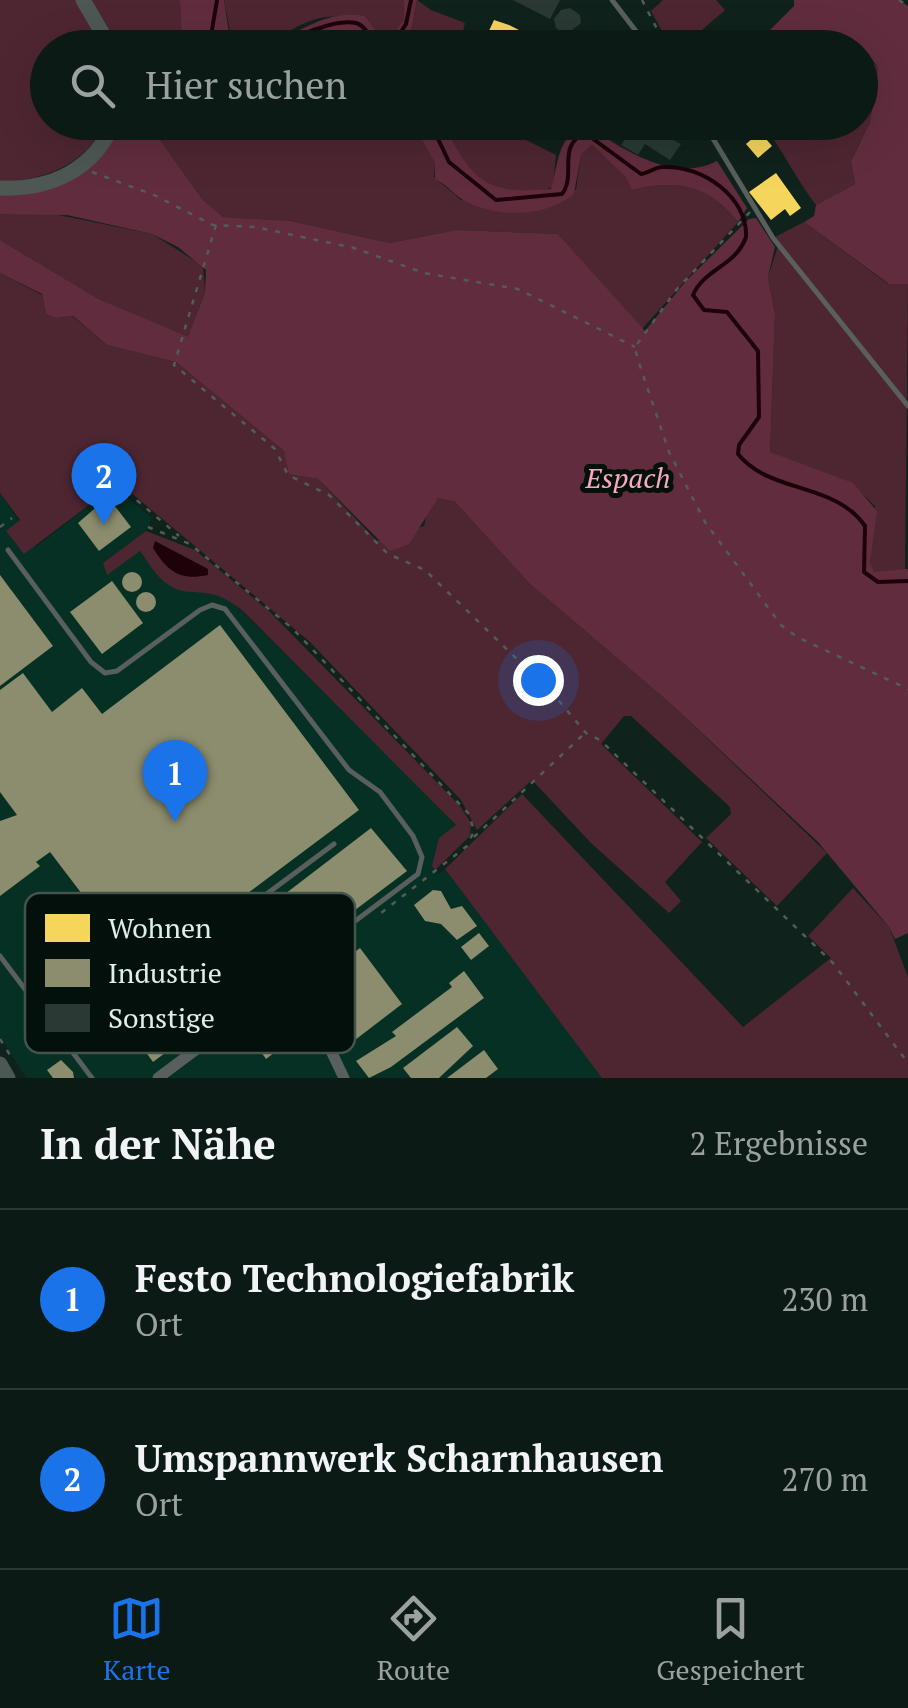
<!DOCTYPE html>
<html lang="de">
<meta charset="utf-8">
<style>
:root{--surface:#0c1a15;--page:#1a2722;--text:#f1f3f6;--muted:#9aa1a0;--line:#2c3834;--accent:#1a73e8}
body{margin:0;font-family:"PT Serif",serif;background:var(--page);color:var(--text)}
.you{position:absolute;left:538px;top:680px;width:35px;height:35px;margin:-25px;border:8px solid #fff;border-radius:50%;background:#1a73e8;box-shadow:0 0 0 15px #1a73e833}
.badge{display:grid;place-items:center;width:65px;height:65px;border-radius:50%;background:var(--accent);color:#fff;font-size:32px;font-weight:700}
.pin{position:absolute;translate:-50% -82px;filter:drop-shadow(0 2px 5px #0008)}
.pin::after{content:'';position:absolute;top:52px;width:35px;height:30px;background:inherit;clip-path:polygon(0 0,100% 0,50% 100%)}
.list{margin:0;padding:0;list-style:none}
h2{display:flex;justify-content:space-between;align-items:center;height:130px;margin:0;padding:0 40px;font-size:42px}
h2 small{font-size:32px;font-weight:400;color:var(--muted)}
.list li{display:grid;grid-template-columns:65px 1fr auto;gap:30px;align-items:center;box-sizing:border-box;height:180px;padding:0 40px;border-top:2px solid var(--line)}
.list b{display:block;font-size:38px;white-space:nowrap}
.list p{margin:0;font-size:32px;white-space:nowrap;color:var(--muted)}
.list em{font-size:32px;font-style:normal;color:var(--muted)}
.icon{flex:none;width:55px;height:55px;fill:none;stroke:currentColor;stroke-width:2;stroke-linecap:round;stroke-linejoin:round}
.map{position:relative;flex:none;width:908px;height:1078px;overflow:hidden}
.search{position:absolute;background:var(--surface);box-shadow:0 10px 40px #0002;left:30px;right:30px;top:30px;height:110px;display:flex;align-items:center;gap:25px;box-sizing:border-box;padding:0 35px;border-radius:55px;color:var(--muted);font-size:38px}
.sheet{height:490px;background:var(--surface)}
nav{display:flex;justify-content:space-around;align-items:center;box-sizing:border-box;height:140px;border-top:2px solid var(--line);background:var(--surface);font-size:28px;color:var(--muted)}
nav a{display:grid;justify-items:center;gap:5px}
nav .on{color:var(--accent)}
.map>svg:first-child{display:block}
.built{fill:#053023}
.green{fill:#4e2632}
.forest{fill:#612d3e}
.water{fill:#1d0309}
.homes{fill:#f6d55c}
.industry{fill:#8c8c6e}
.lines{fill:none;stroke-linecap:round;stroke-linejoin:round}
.stream{stroke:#1d0309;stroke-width:4}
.building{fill:#2a3934}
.path{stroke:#525d58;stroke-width:2.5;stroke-dasharray:5 8;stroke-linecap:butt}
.service{stroke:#585f5d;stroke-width:5}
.minor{stroke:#585f5d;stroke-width:11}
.secondary{stroke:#4d5854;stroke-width:15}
.labels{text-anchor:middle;stroke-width:10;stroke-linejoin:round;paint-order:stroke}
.park-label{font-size:28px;font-style:italic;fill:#f9a8be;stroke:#04100b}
.key{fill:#04100b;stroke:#45534d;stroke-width:2.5}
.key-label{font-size:28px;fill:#ddefe7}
</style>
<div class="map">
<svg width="908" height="1078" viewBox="0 0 908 1078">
<rect width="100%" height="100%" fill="#10221c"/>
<!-- built -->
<path class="built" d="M 113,487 L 152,518 L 146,531 L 103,563 L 107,574 L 140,551 L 173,587 L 227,597 L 424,791 L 456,826 L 432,866 L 439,874 L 445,869 L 602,1078 L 26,1078 L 0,1036 L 0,493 L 36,547 Z"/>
<!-- green -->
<g class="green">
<path d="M 0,0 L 76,0 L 104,47 L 48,48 L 48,122 L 107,123 C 81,167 49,178 0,183 Z"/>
<path d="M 91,0 L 180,0 L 182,47 L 117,47 Z"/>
<path d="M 224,0 L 404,0 L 404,19 L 386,43 L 365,16 C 350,17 331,15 316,19 C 286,28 268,51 233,46 Z"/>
<path d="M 417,0 L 431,10 L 465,23 L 459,47 L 399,48 L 412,27 Z"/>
<path d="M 663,0 L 716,0 L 725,10 L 681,48 L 671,47 L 651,11 Z"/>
<path d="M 861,49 L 878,68 L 870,122 L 851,161 L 855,184 L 816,205 C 794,176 784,152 762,123 L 860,122 Z"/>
<path d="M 148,123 L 412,123 L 435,163 L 434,177 L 461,200 L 576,190 L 581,155 L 592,145 L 627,177 L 632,190 C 676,179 709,185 738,222 L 642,329 L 558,234 L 456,230 L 390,243 L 291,221 L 223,217 L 203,200 Z"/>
<path d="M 442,123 L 492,123 L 556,155 L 553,187 C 488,208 468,171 442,123 Z"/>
<path d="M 44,212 L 152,234 L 203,266 L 205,291 L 188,338 L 99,299 L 0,240 L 0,214 Z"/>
<path d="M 804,222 L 888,284 L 908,284 L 905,570 L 874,573 L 870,562 L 875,506 C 836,463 807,478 770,452 L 775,314 L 768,277 L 779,243 L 775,237 Z"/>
<path d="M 0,273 L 42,295 L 46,314 L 58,318 L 72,316 L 107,345 L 176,362 L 284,451 L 292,474 L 318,479 L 377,541 L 424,526 L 428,509 L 438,498 L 452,499 L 529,583 L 671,704 L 827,853 L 777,906 L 706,838 L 731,814 L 730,807 L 631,716 L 624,716 L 601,744 L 702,842 L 665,882 L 681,901 L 669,913 L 591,843 L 532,780 L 477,830 L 461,800 L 309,641 L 106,472 L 103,476 L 113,487 L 24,554 L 6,531 L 20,520 L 0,493 Z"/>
<path d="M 146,531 L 195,550 L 269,611 L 460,806 L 471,823 L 470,836 L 435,870 L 432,866 L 439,838 L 456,825 L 243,611 C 207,581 191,601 167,584 C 156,576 148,562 140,551 L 107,575 L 103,563 Z"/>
<path d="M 522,794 L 743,1027 L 831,958 L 808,936 L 853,888 L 889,927 L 908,977 L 908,1078 L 602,1078 L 445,869 Z"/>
</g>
<!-- forest -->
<g class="forest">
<path d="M 180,0 L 224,0 L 230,39 L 240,47 L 182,47 Z"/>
<path d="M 404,0 L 417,0 L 412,27 L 399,47 L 360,47 L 344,41 L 318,47 L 253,47 C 294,41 319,8 365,16 L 386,43 L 404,19 Z"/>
<path d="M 794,0 L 899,0 L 908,6 L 908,284 L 889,284 L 804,222 L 814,216 L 816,205 L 855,184 L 851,161 L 870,122 L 878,68 L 868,53 L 847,44 L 753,47 L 794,6 Z"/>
<path d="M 120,122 L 148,123 L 203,200 L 223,217 L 291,221 L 390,243 L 456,230 L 558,234 L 645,331 L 686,281 L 749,219 L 756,218 L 775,247 L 768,277 L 775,314 L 770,452 L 853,483 L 877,511 L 870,562 L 874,572 L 908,569 L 908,933 L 895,939 L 889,927 L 818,842 L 671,704 L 529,583 L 454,501 L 438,498 L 409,544 L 390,551 L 318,479 L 289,474 L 284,451 L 176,362 L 107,345 L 73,316 L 56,318 L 46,314 L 42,294 L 0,273 L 0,240 L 99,299 L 188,337 L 205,292 L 206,270 L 178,247 L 152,234 L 67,215 L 0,214 L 0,194 C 62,178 88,184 120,122 Z"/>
<path d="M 412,123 L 442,123 C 473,178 482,196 551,189 C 559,163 556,138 585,125 C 624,149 672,184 717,161 L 747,208 L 738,222 C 709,185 676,179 632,190 L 626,177 L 592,145 L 581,155 L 574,194 C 546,217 500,218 467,202 C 454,196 448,185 435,179 L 435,163 Z"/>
</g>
<!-- water -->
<path class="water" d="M 155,541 L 208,569 L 208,575 C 180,581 168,572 153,548 Z"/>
<!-- homes -->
<g class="homes">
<path d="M 494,20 L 509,25 L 555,48 L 481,48 Z"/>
<path d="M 760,132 L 772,146 L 758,158 L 746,144 Z"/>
<path d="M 776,173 L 801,208 L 790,216 L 785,209 L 771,220 L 749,192 Z"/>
</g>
<!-- industry -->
<g class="industry">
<path d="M 108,497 L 131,527 L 99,551 L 78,523 Z"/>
<circle cx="132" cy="582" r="10"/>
<path d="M 0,575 L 53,646 L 0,686 Z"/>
<path d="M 112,581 L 143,623 L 102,654 L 70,612 Z"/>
<circle cx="146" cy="602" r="10"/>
<path d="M 220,625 L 359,810 L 189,937 L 178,923 L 142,950 L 150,960 L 79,1019 L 53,984 L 115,943 L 105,929 L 53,969 L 28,935 L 82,894 L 50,852 L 36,862 L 40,866 L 0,896 L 0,821 L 17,815 L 0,792 L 0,690 L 23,673 L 52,712 L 82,688 L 102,714 Z"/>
<path d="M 371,828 L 407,871 L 153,1062 L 122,1019 Z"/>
<path d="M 433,890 L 441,891 L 451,909 L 462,906 L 477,926 L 457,940 L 441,924 L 425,921 L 414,905 Z"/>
<path d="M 479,933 L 489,946 L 471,960 L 461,947 Z"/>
<path d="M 360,948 L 402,1004 L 355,1040 L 313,984 Z"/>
<path d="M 464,971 L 484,998 L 391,1067 L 369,1078 L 356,1061 L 396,1036 L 392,1032 L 452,987 L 449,983 Z"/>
<path d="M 457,1027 L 473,1046 L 439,1078 L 411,1078 L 403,1068 Z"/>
<path d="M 276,1036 L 283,1046 L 266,1059 L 259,1049 Z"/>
<path d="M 484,1050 L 498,1069 L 486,1078 L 447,1078 Z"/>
<path d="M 61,1060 L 73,1072 L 74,1078 L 53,1078 L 47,1070 Z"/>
</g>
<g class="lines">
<!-- stream -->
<g class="stream">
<path d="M 216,48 L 212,30 L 217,0"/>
<path d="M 277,48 C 294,37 335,18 356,23 C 366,26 372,40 377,48"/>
<path d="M 391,48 L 406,24 L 411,0"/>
<path d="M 430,122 L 449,162 L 496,200 L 562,194 C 577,175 556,146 585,133 L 641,174 C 649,173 655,167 663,167 C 702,165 748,197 746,237 C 736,266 704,269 693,295 L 704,310 L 727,312 L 758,351 L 759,417 L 739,445 L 738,454 C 770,494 835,482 865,526 L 864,572 L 878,582 L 908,581"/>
</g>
</g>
<!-- building -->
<g class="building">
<path d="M 513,0 L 560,0 L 550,19 Z"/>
<path d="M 570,8 L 580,15 L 581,23 L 566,35 L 556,28 L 554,19 L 561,10 Z"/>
<path d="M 637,122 L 681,144 L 670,160 L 645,144 L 638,155 L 621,145 Z"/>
<path d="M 671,122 L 696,122 L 701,128 L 685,141 Z"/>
</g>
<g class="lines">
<!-- path -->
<g class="path">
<path d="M 642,0 L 667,48"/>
<path d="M 899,0 L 908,6"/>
<path d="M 92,172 L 154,195 L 213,225 L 255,227 L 354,248 L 424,273 L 518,289 L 635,347"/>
<path d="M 750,212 L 677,289 L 635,347 L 638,360 L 669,452 L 705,522 L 781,625 L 797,637 L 908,689"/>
<path d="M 216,225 L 174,365 L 275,449 L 288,475 L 329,495 L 388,554 L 425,570 L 553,694 L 586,733 L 600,740 L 833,963 L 908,1063"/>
<path d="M 107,475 L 179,536"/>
<path d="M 0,527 L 12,518"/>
<path d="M 148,527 L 190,544 L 293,629 L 469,814 L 474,831 L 467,846 L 381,913"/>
<path d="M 474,837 L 584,734"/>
<path d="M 0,1039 L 10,1055"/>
</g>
<!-- service -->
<g class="service">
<path d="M 612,0 L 649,48"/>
<path d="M 703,122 L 773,238 L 908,406"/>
<path d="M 8,550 L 91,662 L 105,673 L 117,671 L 200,610 L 212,605 L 225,609 L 349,770 L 380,792 L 413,836 L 422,857 L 418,874 L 295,966 L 285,981"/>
<path d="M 0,956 L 92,1078"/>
<path d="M 210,1020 L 219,1032"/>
<path d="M 66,1043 L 334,844"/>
</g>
<!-- minor -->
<path class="minor" d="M 158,1078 L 288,981 L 301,988 L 344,1078"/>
<!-- secondary -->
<g class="secondary">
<path d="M 83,0 L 111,48"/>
<path d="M 0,188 C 50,190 94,170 114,122"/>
<path d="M 0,1064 L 8,1078"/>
</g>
</g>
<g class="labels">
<!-- park labels -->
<g class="park-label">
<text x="628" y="488">Espach</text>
</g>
</g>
<!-- legend -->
<rect x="25" y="893" width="330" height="160" rx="15" class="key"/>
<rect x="45" y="914" width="45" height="28" fill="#f6d55c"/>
<rect x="45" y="959" width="45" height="28" fill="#8c8c6e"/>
<rect x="45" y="1004" width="45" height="28" fill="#2a3934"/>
<g class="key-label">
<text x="108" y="938">Wohnen</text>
<text x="108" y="983">Industrie</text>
<text x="108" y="1028">Sonstige</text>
</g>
</svg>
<div class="you"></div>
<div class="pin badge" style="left:175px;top:822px">1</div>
<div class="pin badge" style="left:104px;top:525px">2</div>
<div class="search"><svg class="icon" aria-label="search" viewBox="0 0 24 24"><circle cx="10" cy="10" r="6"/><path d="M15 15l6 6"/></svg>Hier suchen</div>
</div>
<section class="sheet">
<h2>In der Nähe<small>2 Ergebnisse</small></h2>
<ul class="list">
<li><span class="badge">1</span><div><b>Festo Technologiefabrik</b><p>Ort</p></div><em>230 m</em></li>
<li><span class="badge">2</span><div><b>Umspannwerk Scharnhausen</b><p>Ort</p></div><em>270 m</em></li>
</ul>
</section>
<nav>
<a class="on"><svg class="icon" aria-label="map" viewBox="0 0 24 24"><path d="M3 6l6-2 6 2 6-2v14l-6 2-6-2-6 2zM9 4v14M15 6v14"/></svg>Karte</a>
<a><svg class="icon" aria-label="directions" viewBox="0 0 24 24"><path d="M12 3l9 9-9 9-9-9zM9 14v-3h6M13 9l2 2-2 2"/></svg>Route</a>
<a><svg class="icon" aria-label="saved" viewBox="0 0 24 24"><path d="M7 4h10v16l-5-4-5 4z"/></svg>Gespeichert</a>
</nav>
